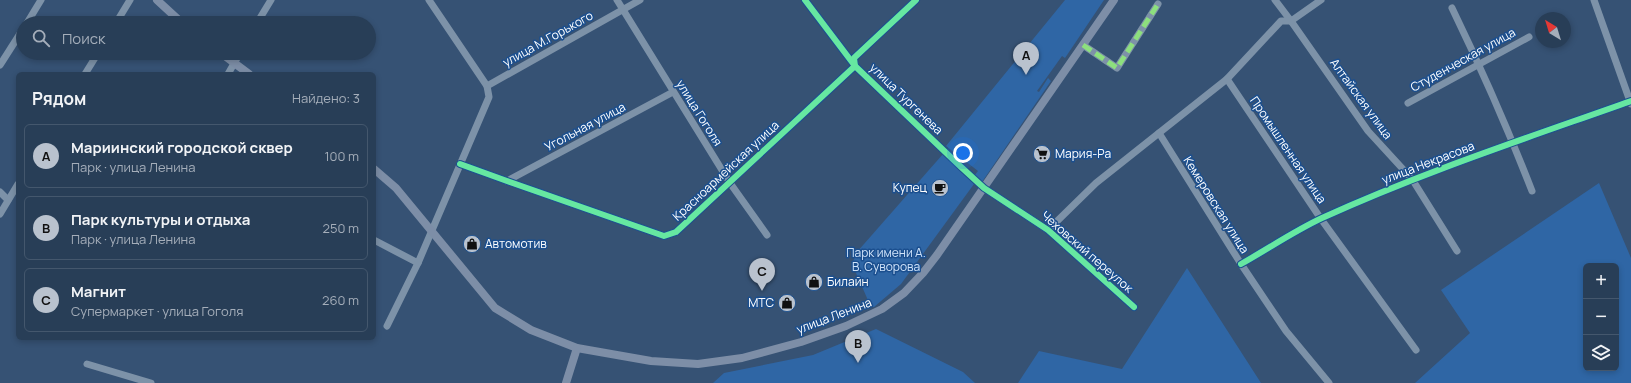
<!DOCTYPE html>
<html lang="ru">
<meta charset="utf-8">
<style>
:root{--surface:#283e57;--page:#30455d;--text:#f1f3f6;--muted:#a5aeba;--line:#44576d;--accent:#b9c2ce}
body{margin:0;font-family:Manrope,sans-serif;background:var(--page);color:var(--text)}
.controls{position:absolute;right:12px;bottom:12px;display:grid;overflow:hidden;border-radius:6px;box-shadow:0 2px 6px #0003}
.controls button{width:36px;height:36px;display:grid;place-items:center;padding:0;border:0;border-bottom:1px solid var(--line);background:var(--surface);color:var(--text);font:20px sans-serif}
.compass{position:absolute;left:1535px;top:12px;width:36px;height:36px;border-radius:50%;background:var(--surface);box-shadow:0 2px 6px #0003;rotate:322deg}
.you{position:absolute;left:963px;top:153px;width:14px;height:14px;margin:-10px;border:3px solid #fff;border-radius:50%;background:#1a73e8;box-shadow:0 0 0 6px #1a73e833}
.badge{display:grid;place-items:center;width:26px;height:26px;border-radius:50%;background:var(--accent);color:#111;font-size:13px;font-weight:700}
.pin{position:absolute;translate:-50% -33px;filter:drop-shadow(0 1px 2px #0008)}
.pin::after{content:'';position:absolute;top:21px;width:14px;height:12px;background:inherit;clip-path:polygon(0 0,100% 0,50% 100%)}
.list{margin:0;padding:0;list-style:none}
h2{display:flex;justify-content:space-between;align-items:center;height:52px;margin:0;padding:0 16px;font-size:17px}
h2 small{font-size:13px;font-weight:400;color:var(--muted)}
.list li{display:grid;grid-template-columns:26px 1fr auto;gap:12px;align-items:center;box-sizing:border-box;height:64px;margin:0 8px 8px;padding:0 8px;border:1px solid var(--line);border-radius:6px}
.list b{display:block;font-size:15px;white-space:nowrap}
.list p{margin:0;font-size:13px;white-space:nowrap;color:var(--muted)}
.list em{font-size:13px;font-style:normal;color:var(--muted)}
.icon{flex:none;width:22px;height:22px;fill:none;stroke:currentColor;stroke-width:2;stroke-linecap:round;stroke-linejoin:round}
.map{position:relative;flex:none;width:1631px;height:383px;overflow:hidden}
.search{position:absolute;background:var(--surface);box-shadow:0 2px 6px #0003;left:16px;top:16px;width:360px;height:44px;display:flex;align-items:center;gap:10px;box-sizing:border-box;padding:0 14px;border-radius:22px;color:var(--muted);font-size:15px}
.panel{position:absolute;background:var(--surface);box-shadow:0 2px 6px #0003;left:16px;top:72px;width:360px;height:268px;border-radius:6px}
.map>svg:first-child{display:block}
.green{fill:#2f66a5;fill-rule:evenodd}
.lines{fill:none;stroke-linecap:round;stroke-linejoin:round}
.minor{stroke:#7d92a8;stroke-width:7}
.major{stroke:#7d8ea7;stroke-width:8}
.quiet{stroke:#8de07e;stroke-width:5;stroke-dasharray:10 5;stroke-linecap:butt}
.cycleway-casing{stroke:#1b4f8f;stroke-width:8}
.cycleway{stroke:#66e7a1;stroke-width:6}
.labels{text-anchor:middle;stroke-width:3;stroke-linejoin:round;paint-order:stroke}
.street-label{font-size:12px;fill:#fff;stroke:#1b4f8f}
.poi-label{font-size:12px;fill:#fff;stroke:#1b4f8f;text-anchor:start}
.park-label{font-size:12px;fill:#cfe3fa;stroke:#1b4f8f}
</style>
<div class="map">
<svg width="1631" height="383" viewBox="0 0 1631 383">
<rect width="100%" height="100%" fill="#365274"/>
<!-- green -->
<g class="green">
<path d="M 1065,0 L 1104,0 L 1065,58 L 1062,56 L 1037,91 L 1039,92 L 1048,78 L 1051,81 L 982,182 L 974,176 L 978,171 L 946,146 Z"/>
<path d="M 943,154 L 974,184 L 901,284 L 874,307 L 871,307 L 852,264 L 857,252 Z"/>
<path d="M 1599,183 L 1631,258 L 1631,383 L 1415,383 L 1470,333 L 1441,290 ZM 1586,266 L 1616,266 L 1616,368 L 1586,368 Z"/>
<path d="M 1187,268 L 1261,383 L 1018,383 L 1039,351 L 1122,369 Z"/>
<path d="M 876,329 L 963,372 L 975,383 L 713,383 L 724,373 L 813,355 Z"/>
</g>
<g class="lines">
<!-- minor -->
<g class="minor">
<path d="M 617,0 L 730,183 L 767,235"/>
<path d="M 805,0 L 855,66 L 960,166 L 984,188 L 1048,230 L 1134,307"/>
<path d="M 1275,0 L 1291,21 L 1368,131 L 1412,179 L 1457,251"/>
<path d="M 1594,0 L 1631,104"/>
<path d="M 1452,8 C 1481,68 1508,129 1532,191"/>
<path d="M 27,23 L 41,0"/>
<path d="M 116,23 L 130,0"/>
<path d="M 257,23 L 271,0"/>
<path d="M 1083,45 L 1117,68 L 1158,4"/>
<path d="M 0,65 L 23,29"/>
<path d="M 85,74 L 98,53"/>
<path d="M 228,74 L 240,53"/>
<path d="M 1227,79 L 1321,219 L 1416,350"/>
<path d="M 487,86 L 640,0"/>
<path d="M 1408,103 L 1529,37"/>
<path d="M 1159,133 L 1241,264 L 1286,331 L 1329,383"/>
<path d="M 460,164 L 507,181 L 664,236 L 676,232 L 855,66 L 854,58 L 916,0"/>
<path d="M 507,181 L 673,92"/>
<path d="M 0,192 L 8,200"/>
<path d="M 0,214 L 18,184"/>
<path d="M 1048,230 L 1096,183 L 1227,79 L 1281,21 L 1291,21 L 1321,0"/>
<path d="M 374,240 L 418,263"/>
<path d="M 1241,264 C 1268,249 1294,231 1322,218 C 1423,172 1527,138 1631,101"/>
<path d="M 387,326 L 418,263 L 489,97 L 487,86 L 429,0"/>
<path d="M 87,364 L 151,383"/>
</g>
<!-- major -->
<g class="major">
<path d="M 157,0 L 182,23"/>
<path d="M 221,53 L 249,74"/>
<path d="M 374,169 L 396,188 L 495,308 L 531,330 L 577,348 L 651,361 L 698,364 L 742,358 L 801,342 L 846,326 L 882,309 L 904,293 L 923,273 L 937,255 L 1114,0"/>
<path d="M 566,383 L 577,348"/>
</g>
<!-- quiet -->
<path class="quiet" d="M 1083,45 L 1117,68 L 1158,4"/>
<defs>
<g id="cycleway">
<path d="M 805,0 L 855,66 L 960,166 L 984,188 L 1048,230 L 1134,307"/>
<path d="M 460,164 L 507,181 L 664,236 L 676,232 L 855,66 L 854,58 L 916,0"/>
<path d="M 1241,264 C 1268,249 1294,231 1322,218 C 1423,172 1527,138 1631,101"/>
</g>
</defs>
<!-- cycleway casing -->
<use href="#cycleway" class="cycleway-casing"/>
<!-- cycleway -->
<use href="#cycleway" class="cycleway"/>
</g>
<!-- icons -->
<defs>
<symbol id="supermarket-disc" viewBox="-11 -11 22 22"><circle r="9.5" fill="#b9c2ce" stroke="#1b4f8f"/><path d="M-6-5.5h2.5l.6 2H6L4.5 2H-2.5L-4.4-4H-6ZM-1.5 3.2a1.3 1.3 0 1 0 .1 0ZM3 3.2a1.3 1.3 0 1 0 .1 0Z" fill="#111"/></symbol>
<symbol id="cafe-disc" viewBox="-11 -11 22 22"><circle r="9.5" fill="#b9c2ce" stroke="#1b4f8f"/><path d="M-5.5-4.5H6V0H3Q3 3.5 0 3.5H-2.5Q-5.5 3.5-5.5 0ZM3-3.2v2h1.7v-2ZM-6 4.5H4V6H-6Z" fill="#111"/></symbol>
<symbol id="shop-disc" viewBox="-11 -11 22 22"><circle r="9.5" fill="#b9c2ce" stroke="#1b4f8f"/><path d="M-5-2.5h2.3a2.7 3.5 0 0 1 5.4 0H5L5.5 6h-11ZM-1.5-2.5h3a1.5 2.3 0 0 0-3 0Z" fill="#111"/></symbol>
</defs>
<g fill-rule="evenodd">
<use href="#supermarket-disc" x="1032" y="144" width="20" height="20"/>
<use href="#cafe-disc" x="930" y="178" width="20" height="20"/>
<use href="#shop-disc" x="462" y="234" width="20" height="20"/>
<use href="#shop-disc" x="804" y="272" width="20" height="20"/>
<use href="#shop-disc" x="777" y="293" width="20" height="20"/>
</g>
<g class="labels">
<!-- street labels -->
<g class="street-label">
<text transform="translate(548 39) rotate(-29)" y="4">улица М.Горького</text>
<text transform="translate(1463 60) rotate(-29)" y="4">Студенческая улица</text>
<text transform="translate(906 99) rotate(44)" y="4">улица Тургенева</text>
<text transform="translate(1361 99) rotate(54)" y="4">Алтайская улица</text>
<text transform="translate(699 113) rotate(58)" y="4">улица Гоголя</text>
<text transform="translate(585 127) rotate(-28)" y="4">Угольная улица</text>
<text transform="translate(1288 150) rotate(56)" y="4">Промышленная улица</text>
<text transform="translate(1428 163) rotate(-21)" y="4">улица Некрасова</text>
<text transform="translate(726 171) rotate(-43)" y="4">Красноармейская улица</text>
<text transform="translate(1216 205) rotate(58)" y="4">Кемеровская улица</text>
<text transform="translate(1087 252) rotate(41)" y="4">Чеховский переулок</text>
<text transform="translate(834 316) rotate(-21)" y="4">улица Ленина</text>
</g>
<!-- poi labels -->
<g class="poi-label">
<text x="1055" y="158">Мария-Ра</text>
<text x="927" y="192" text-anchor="end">Купец</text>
<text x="485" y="248">Автомотив</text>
<text x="827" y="286">Билайн</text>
<text x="774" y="307" text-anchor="end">МТС</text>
</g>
<!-- park labels -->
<g class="park-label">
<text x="886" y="257">Парк имени А.<tspan x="886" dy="14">В. Суворова</tspan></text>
</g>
</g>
</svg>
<div class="controls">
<button>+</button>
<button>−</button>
<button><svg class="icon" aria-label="layers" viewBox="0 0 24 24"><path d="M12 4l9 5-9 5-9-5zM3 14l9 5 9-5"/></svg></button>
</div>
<svg class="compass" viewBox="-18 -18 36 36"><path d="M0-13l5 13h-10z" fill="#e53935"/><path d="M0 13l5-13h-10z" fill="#a5aeba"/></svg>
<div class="you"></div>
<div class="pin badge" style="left:1026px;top:75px">A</div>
<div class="pin badge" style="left:858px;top:363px">B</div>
<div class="pin badge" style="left:762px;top:291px">C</div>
<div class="search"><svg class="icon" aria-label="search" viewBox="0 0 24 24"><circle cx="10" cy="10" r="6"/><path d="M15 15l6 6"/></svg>Поиск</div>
<section class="panel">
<h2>Рядом<small>Найдено: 3</small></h2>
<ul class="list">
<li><span class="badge">A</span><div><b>Мариинский городской сквер</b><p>Парк · улица Ленина</p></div><em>100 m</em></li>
<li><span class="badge">B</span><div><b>Парк культуры и отдыха</b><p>Парк · улица Ленина</p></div><em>250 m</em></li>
<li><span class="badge">C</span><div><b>Магнит</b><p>Супермаркет · улица Гоголя</p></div><em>260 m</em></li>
</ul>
</section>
</div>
